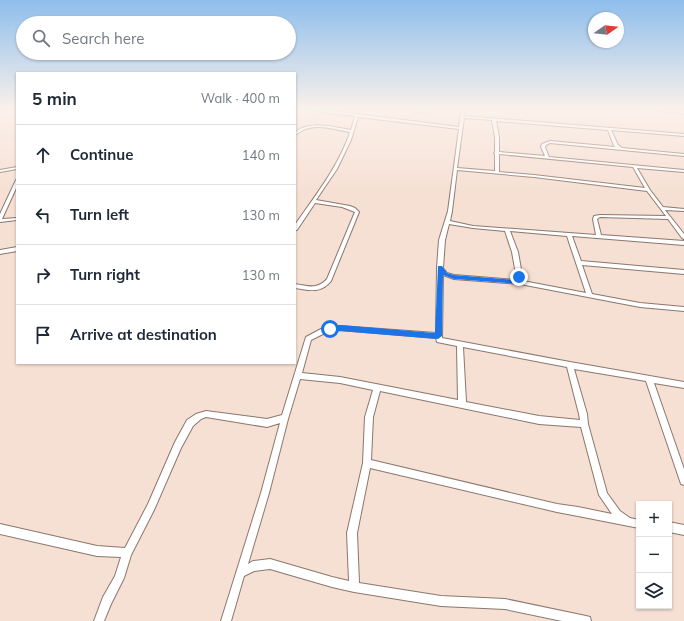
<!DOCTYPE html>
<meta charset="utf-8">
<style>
:root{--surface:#fff;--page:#f2f2f3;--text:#1f2937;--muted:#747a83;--line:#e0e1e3}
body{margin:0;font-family:Mulish,sans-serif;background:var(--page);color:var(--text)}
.controls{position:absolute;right:12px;bottom:12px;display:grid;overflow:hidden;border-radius:0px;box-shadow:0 1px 3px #0004}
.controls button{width:36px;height:36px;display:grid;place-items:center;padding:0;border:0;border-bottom:1px solid var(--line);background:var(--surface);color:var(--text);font:20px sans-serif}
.compass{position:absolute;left:588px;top:12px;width:36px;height:36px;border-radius:50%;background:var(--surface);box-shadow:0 1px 3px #0004;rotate:76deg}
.stop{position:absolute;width:12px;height:12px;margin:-9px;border:3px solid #1a73e8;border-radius:50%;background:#fff}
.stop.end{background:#1a73e8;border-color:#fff;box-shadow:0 1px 4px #0008}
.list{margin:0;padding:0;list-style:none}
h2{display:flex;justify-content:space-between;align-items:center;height:52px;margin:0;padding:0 16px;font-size:17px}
h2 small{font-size:13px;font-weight:400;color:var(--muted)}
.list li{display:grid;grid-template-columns:26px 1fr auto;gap:12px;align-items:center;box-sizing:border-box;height:60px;padding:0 16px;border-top:1px solid var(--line)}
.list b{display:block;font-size:15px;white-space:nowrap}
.list em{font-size:13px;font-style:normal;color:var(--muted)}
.icon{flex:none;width:22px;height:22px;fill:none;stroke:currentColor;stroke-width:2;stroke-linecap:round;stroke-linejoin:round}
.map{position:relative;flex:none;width:684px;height:621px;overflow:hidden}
.search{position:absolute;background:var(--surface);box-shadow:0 1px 3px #0004;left:16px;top:16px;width:280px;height:44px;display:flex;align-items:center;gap:10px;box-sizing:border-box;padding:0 14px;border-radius:22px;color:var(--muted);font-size:15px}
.panel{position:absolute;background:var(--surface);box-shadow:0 1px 3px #0004;left:16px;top:72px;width:280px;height:292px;border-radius:0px}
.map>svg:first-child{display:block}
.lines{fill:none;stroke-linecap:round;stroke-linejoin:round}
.minor-casing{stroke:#8b776d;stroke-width:2}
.major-casing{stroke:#fff;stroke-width:2}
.minor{fill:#fff;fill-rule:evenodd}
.major{fill:#d5af8a;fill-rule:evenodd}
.route{fill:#1a73e8}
</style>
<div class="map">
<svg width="684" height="621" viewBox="0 0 684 621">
<rect width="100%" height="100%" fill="#f6dfd3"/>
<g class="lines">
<defs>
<g id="minor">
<path d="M 299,109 L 311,109 L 357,114 L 459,127 L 461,109 L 465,109 L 464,116 L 684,134 L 684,136 L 611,130 L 618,145 L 622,148 L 684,154 L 684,156 L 550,143 L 546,145 L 545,147 L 549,157 L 684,170 L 684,172 L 637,168 L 650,190 L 663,207 L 684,209 L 684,211 L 665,210 L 684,234 L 684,239 L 682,238 L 668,219 L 600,217 L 597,219 L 601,235 L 684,241 L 684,245 L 572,236 L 581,261 L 684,270 L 684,274 L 582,265 L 592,294 L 640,303 L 684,307 L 684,311 L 640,307 L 520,284 L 454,279 L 443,275 L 442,338 L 570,362 L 684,382 L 684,388 L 654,383 L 684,469 L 684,485 L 681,484 L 680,481 L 646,381 L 574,369 L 587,414 L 588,424 L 607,493 L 620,511 L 630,518 L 639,520 L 639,528 L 578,516 L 557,512 L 370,468 L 357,533 L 359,583 L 441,596 L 505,599 L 586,616 L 590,617 L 591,621 L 562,621 L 505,609 L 441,606 L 354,592 L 332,587 L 270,569 L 254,571 L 244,576 L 231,621 L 221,621 L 261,493 L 280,423 L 267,427 L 206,417 L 201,419 L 193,426 L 181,448 L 154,510 L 131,555 L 124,578 L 111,604 L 104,621 L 94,621 L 103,597 L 115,576 L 121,557 L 97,556 L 0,534 L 0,524 L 97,546 L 125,548 L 148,504 L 175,442 L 187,420 L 196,414 L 206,411 L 267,419 L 282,415 L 306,337 L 321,329 L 340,326 L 436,333 L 437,268 L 439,240 L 448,211 L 459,129 L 358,117 L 351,140 L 337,169 L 316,200 L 350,206 L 355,208 L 359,212 L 331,281 C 320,294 310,290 295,288 L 295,284 C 308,286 317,290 327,279 L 355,212 L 342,207 L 315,203 L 297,230 L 295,230 L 295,225 C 315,196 339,166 350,132 C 336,130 320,124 306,129 C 302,130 299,133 295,135 L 295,132 C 311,120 332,127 351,130 L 355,116 ZM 464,118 L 492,120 L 495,137 L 495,152 L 494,153 L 495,154 L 495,171 L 457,168 ZM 496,121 L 608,130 L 614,146 L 616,147 L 550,141 L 542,144 L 541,147 L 545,156 L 499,152 L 499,137 ZM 499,154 L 633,167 L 645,188 L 534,175 L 499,172 ZM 457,170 L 534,177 L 647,191 L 666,216 L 600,215 L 594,216 L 593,219 L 596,235 L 473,226 L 450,221 L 452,211 ZM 449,224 L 473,228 L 505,231 L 512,252 L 517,280 L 454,275 L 447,273 L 443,268 L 445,240 ZM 510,231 L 567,236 L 586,293 L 523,281 L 518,252 ZM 340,330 L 436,338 L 437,342 L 457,346 L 458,400 L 340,377 L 302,373 L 311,340 L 325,333 ZM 463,347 L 567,367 L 579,414 L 580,420 L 539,416 L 466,402 ZM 300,379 L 340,383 L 373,390 L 365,417 L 363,463 L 347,533 L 349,581 L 332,577 L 270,559 L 253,561 L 248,564 L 269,493 L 288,419 ZM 380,391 L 539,424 L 581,427 L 599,495 L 612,514 L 578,507 L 557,504 L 371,460 L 373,417 Z"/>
<path d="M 407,109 L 416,109 L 428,112 L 426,113 Z"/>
<path d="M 17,167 L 17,169 L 0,172 L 0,170 Z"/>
<path d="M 16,180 L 17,180 L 17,186 L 2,219 L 17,218 L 17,220 L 0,222 L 0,214 Z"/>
<path d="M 17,247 L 17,251 L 0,254 L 0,250 Z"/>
<path d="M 669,522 L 684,525 L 684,535 L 669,532 Z"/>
</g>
<path id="major" d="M 628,109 L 645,109 L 684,113 L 684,115 Z"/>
</defs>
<!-- minor casing -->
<use href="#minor" class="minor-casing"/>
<!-- major casing -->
<use href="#major" class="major-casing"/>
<!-- minor -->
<use href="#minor" class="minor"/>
<!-- major -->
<use href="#major" class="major"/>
</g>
<!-- sky -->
<linearGradient id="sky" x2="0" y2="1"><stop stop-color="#8ebeec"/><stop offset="0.56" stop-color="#fbf1eb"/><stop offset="1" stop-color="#fbf1eb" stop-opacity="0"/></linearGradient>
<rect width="684" height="196" fill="url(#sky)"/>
<!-- route -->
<path class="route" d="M 438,266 L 442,266 L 447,273 L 454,275 L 516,280 L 516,277 L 519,275 L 522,277 L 523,282 L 520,284 L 454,279 L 443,275 L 442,336 L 438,339 L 327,330 L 327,327 L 340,325 L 435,333 Z"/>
</svg>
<div class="controls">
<button>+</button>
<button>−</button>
<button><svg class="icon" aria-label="layers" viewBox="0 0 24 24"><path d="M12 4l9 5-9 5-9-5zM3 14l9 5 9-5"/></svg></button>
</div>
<svg class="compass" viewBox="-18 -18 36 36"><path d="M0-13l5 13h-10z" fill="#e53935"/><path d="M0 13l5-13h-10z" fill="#747a83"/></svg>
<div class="stop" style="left:330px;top:329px"></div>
<div class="stop end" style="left:519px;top:277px"></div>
<div class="search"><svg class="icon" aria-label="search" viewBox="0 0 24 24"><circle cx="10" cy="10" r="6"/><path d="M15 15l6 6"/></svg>Search here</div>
<section class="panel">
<h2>5 min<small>Walk · 400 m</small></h2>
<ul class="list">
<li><svg class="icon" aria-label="ahead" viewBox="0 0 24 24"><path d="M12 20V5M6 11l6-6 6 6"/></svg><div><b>Continue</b></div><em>140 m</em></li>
<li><svg class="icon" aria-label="left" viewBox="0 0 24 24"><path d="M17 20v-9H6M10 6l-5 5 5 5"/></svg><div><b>Turn left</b></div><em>130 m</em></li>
<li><svg class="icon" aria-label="right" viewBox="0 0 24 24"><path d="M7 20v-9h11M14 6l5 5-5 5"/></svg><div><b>Turn right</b></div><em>130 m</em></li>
<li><svg class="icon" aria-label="arrive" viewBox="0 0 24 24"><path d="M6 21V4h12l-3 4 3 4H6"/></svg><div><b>Arrive at destination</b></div></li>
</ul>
</section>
</div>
